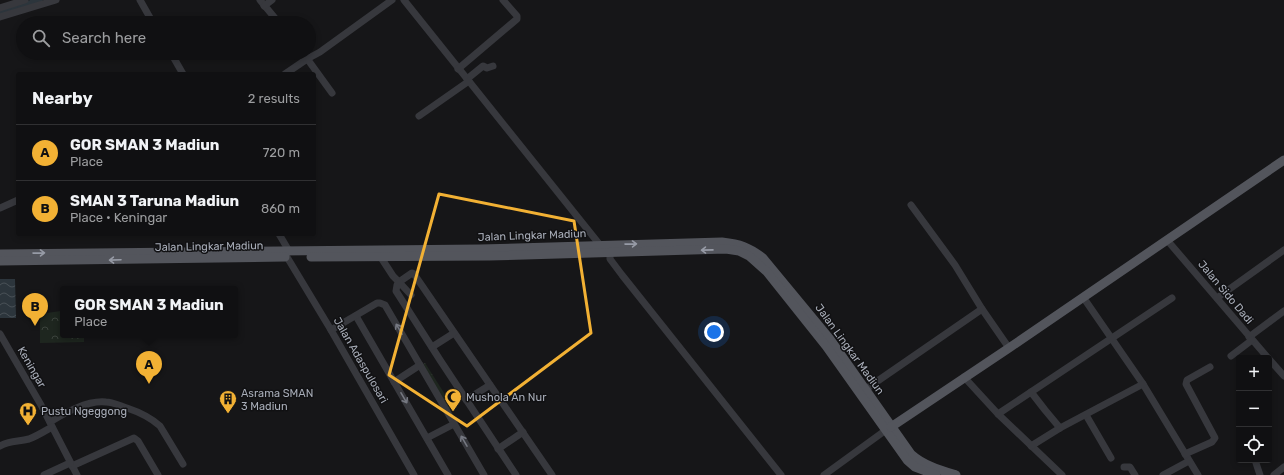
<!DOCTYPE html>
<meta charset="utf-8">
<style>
:root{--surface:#101012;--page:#19191b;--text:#f1f3f6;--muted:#9c9d9f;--line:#303032;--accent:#f2b134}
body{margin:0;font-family:Rubik,sans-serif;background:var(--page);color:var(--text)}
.controls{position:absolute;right:12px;bottom:12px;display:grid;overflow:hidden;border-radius:4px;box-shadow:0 2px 6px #0003}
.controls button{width:36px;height:36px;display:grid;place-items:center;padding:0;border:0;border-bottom:1px solid var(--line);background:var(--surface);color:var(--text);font:20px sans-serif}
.you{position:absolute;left:714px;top:332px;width:14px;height:14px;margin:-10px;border:3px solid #fff;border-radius:50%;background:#1a73e8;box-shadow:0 0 0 6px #1a73e833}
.badge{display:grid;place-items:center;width:26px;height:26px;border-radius:50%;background:var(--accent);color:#111;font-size:13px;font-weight:700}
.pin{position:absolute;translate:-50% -33px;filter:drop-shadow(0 1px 2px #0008)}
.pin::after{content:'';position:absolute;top:21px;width:14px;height:12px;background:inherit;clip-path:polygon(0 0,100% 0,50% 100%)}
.popup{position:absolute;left:60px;top:286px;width:178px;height:52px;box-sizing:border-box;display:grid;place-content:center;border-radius:4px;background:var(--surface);filter:drop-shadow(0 1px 3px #0005);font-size:13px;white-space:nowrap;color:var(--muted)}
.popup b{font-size:15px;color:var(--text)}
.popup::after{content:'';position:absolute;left:50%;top:100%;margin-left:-8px;border:8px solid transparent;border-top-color:var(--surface)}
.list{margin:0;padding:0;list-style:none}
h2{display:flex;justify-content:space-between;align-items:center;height:52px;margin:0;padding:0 16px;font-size:17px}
h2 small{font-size:13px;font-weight:400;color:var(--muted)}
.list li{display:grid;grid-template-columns:26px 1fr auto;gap:12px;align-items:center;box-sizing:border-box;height:56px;padding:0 16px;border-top:1px solid var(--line)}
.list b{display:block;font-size:15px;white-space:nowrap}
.list p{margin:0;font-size:13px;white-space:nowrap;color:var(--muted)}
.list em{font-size:13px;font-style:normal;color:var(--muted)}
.icon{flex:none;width:22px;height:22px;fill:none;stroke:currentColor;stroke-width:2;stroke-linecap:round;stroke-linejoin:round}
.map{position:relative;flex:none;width:1284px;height:475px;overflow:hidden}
.search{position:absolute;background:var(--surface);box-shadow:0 2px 6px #0003;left:16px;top:16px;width:300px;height:44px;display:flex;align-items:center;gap:10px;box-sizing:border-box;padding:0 14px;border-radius:22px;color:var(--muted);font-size:15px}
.panel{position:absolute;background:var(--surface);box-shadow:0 2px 6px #0003;left:16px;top:72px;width:300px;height:164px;border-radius:4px}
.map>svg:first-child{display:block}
.park{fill:url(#park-crowns)}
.water{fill:url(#water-waves)}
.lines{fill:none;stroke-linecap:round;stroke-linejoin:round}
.canal{stroke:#2c353c;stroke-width:5.5}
.minor{stroke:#37383d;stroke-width:7}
.major{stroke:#53555c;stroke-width:9}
.oneway{stroke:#979ba6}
.oneway2{stroke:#757881}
.marked{fill:none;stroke:#f2b134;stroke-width:3;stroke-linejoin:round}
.labels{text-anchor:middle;stroke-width:3;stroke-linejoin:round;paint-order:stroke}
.street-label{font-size:11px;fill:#a8adb8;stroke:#111113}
.poi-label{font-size:11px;fill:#a8adb8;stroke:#111113;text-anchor:start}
</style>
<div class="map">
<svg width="1284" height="475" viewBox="0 0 1284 475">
<defs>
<pattern id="park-crowns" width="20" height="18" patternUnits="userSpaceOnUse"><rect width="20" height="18" fill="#1e261f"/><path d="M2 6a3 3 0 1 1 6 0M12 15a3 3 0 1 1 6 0" fill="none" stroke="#3c433d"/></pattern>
<pattern id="water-waves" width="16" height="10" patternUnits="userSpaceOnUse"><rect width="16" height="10" fill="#2c353c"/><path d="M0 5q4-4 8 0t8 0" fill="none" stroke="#485056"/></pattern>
</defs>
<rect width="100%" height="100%" fill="#161618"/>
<!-- park -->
<g class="park">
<path d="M 61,311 L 63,311 L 63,335 L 84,335 L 84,342 L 40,343 L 40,314 Z"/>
<path d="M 425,363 L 453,407 L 448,410 L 422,365 Z"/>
</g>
<!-- water -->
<path class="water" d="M 0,279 L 15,279 L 16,318 L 0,318 Z"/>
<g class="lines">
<!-- canal -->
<path class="canal" d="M 0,12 L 40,0"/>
<!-- minor -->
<g class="minor">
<path d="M 140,0 L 153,23"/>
<path d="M 260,0 L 279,23"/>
<path d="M 404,0 L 600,245"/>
<path d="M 264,6 L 272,0"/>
<path d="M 0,8 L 25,0"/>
<path d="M 0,17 L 56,0"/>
<path d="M 171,53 L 183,74"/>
<path d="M 303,53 L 332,93"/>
<path d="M 458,69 L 517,19 L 517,16 L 503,0"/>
<path d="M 285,74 L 307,59 L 320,52 L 392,0"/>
<path d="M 467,79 L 483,66 L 487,68 L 493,66"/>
<path d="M 419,116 L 469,81"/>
<path d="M 911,205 L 955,265 L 982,309 L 1009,348"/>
<path d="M 0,208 L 18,200"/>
<path d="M 279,234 L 289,251"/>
<path d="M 1167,240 L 1268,358"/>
<path d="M 610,252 L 610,259 L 622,275 L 781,475"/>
<path d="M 380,256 L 393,276 L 399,282 L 412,273 L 414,274 L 552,475"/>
<path d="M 287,257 L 331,330 L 414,475"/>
<path d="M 411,295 L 399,282 L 397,285 L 396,291 L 440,360 L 516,475"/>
<path d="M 1083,297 L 1143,384 L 1198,475"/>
<path d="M 1217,298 L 1284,250"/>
<path d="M 356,316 L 448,475"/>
<path d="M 331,330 L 377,303 L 380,303 L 385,305 L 484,475"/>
<path d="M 0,334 L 41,405 L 77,475"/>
<path d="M 1249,337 L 1284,311"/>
<path d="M 432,347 L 454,333"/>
<path d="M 1231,356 L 1252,340"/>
<path d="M 1269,359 L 1284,376"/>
<path d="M 964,377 L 998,414 L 1062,475"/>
<path d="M 394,382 L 420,365"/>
<path d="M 866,389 L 982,309"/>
<path d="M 1031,392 L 1045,410 L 1060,428"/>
<path d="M 466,400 L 490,385"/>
<path d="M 998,414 L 1172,298"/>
<path d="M 1086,415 L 1111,458"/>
<path d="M 50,422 C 65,413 87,400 106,402 C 113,402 120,406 127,408 C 139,412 150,417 160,426 L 183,464"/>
<path d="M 427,438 L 454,424"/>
<path d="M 0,446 C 10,440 18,442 29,439 C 37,436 45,431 52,427"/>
<path d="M 1031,446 L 1060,428 L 1143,384"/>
<path d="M 498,449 L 523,432"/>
<path d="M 1185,454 L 1212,442 L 1215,438 L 1186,384 L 1187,380 L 1210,367"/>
<path d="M 1256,463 L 1260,475"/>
<path d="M 72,466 L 134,438 L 138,441 L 158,475"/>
<path d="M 1124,467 L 1130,467 L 1135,475"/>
<path d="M 44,475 L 70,463"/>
<path d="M 824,475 L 890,427"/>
<path d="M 1163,475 L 1189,461"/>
<path d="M 1274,475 L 1284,467"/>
</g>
<!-- major -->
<g class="major">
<path d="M 0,254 L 480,249 L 722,242 C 740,244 749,247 763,258 L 830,339 L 911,454 C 923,465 940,470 956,475"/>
<path d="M 311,257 L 489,256 L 726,249 L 739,251 L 749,256 L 767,272 L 826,346 L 907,460 L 915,467 L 936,475"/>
<path d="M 0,261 C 95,260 190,258 285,257"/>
<path d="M 891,427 L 1009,348 L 1284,160"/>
</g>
</g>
<!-- one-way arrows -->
<defs><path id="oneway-shaft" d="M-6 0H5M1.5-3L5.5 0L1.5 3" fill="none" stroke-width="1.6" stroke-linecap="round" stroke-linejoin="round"/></defs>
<g class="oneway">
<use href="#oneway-shaft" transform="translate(631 244) rotate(-1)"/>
<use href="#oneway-shaft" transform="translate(707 250) rotate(179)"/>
<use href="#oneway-shaft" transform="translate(39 253) rotate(-1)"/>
<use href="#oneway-shaft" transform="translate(115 260) rotate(178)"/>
</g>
<g class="oneway2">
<use href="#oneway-shaft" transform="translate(399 329) rotate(-120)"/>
<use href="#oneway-shaft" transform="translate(404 398) rotate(60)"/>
<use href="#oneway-shaft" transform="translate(464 441) rotate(-120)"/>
</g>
<!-- marked area -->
<path class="marked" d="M 439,194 L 574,221 L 591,333 L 467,426 L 389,375 Z"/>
<!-- icons -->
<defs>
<symbol id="mosque-pin" viewBox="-11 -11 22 30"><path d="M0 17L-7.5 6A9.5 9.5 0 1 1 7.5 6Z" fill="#f2b134" stroke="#111113"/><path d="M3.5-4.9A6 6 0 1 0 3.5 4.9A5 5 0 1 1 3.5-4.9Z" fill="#111"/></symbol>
<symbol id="building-pin" viewBox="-11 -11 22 30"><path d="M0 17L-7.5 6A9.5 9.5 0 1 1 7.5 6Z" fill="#f2b134" stroke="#111113"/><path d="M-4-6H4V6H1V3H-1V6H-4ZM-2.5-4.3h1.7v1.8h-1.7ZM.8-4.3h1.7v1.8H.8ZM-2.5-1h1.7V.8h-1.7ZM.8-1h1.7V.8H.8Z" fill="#111"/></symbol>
<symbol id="hospital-pin" viewBox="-11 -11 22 30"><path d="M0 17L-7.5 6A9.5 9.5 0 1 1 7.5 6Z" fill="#f2b134" stroke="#111113"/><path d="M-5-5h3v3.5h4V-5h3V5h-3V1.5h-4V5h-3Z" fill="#111"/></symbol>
</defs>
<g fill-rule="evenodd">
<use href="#mosque-pin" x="443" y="387" width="20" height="27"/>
<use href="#building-pin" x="218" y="389" width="20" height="27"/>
<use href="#hospital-pin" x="18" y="401" width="20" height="27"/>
</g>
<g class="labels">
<!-- street labels -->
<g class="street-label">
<text transform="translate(532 235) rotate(-2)" y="4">Jalan Lingkar Madiun</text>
<text transform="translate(209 246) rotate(-1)" y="4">Jalan Lingkar Madiun</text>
<text transform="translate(1226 292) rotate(50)" y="4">Jalan Sido Dadi</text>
<text transform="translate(850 349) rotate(54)" y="4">Jalan Lingkar Madiun</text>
<text transform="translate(361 360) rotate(60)" y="4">Jalan Adaspulosari</text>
<text transform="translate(32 367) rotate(60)" y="4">Keningar</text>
</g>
<!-- poi labels -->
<g class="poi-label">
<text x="241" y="397">Asrama SMAN<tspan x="241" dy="13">3 Madiun</tspan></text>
<text x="466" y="401">Mushola An Nur</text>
<text x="41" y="415">Pustu Ngeggong</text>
</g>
</g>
</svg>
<div class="controls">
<button>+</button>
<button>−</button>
<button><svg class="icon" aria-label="locate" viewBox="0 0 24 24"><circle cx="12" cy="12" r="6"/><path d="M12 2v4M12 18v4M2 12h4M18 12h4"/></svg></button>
</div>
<div class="you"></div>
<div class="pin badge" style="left:149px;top:384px">A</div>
<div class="popup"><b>GOR SMAN 3 Madiun</b>Place</div>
<div class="pin badge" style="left:35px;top:326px">B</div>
<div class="search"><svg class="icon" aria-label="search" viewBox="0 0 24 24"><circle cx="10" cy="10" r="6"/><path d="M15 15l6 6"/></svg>Search here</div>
<section class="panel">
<h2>Nearby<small>2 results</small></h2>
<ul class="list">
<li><span class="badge">A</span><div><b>GOR SMAN 3 Madiun</b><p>Place</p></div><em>720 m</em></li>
<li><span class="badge">B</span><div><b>SMAN 3 Taruna Madiun</b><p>Place · Keningar</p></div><em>860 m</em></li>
</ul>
</section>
</div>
